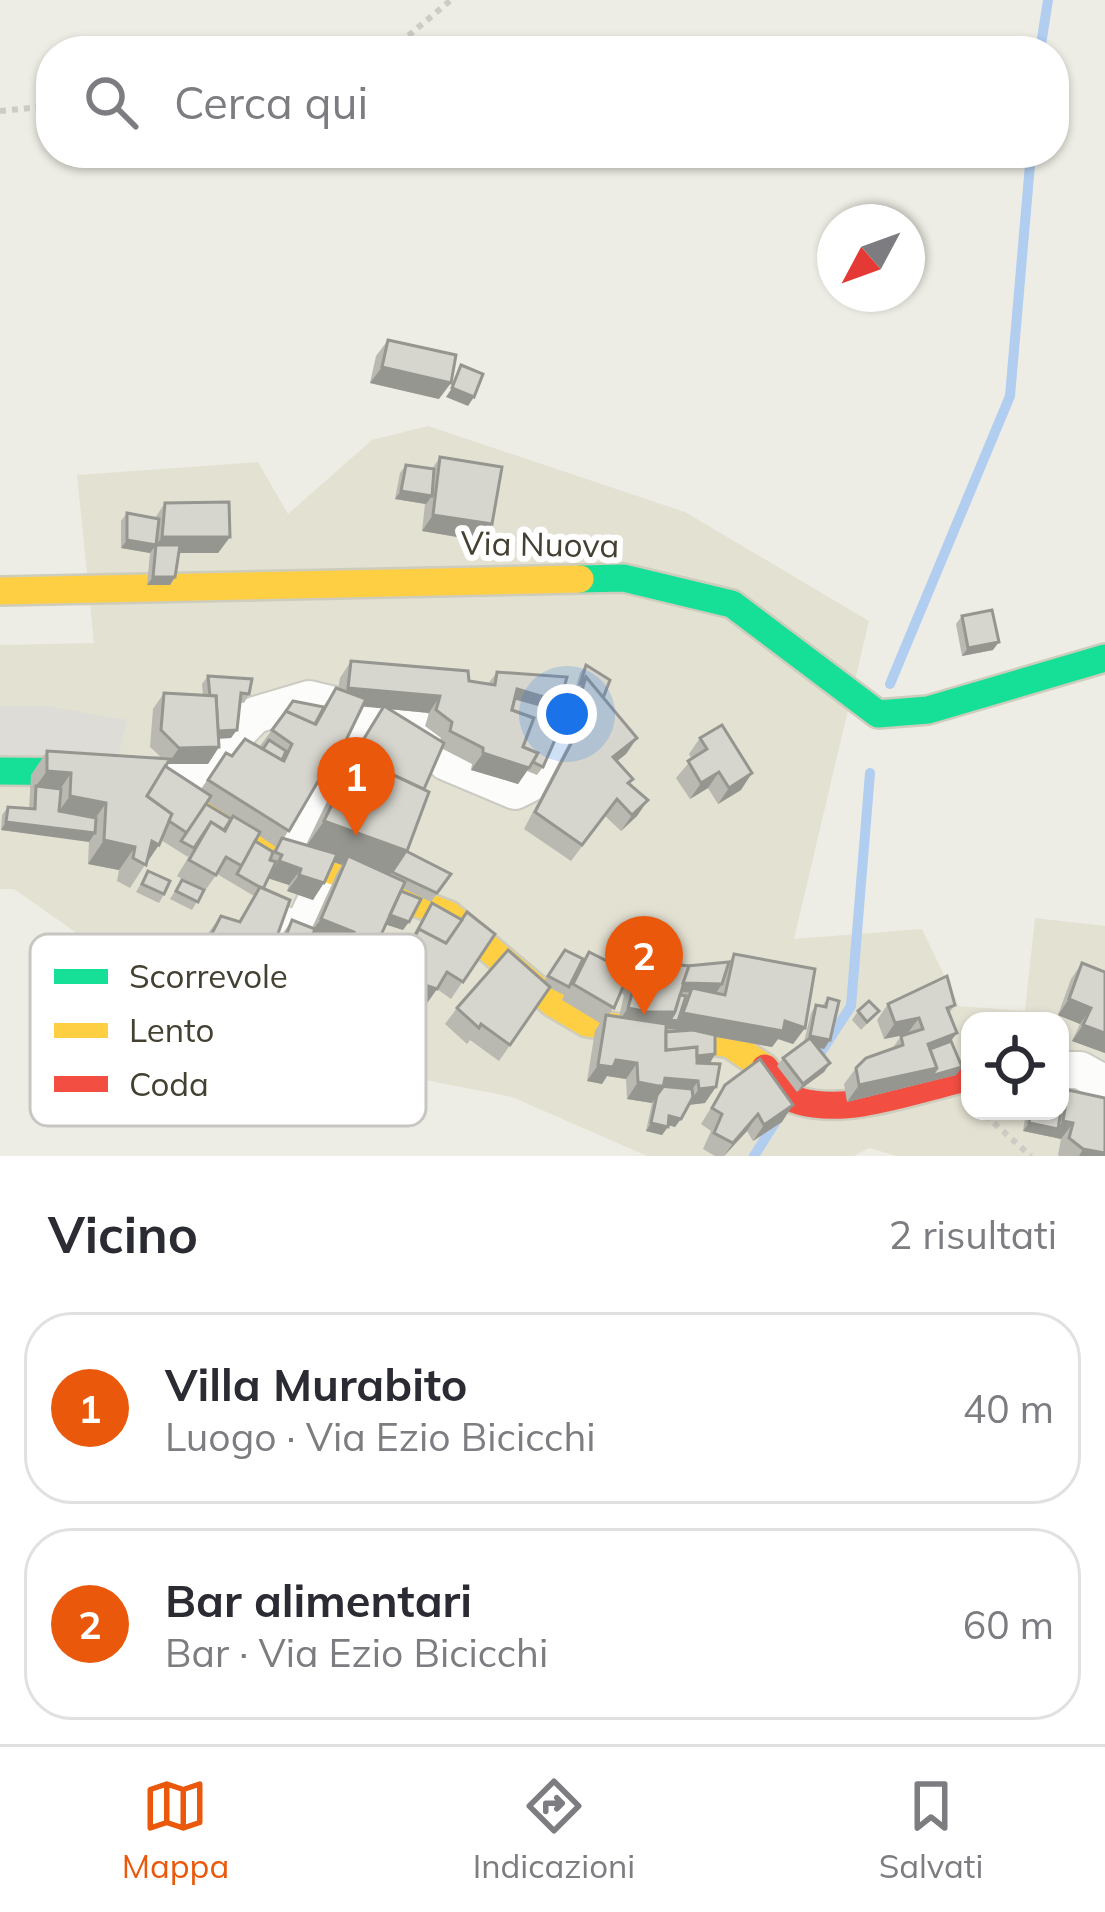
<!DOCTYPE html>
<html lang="it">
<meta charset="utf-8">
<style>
:root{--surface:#fff;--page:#f2f2f3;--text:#2b2b33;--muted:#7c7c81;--line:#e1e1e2;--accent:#ea580c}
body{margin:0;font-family:Mulish,sans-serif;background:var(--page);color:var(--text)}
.controls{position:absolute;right:36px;bottom:36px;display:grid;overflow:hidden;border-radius:24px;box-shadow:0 3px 9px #0004}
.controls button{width:108px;height:108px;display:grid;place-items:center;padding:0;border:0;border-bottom:3px solid var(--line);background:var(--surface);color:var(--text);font:60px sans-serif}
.compass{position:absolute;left:817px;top:204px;width:108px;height:108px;border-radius:50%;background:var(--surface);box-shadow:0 3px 9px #0004;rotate:229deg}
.you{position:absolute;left:567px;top:714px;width:42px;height:42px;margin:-30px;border:9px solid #fff;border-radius:50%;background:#1a73e8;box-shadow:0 0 0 18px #1a73e833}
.badge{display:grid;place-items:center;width:78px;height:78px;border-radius:50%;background:var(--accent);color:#fff;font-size:39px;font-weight:700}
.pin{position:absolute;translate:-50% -99px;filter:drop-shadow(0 3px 6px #0008)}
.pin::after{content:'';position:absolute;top:63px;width:42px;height:36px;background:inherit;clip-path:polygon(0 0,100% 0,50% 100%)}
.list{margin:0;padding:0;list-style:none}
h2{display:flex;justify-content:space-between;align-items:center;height:156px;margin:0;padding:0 48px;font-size:51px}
h2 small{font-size:39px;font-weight:400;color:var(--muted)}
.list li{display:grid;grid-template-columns:78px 1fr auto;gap:36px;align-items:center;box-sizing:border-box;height:192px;margin:0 24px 24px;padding:0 24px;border:3px solid var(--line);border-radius:48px}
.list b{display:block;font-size:45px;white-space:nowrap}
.list p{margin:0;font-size:39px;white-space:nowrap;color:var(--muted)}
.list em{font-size:39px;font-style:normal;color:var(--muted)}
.icon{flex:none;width:66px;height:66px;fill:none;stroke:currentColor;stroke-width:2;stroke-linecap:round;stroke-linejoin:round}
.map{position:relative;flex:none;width:1105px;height:1156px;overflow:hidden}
.search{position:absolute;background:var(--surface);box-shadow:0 3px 9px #0004;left:36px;right:36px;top:36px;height:132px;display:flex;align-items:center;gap:30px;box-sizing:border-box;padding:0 42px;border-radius:48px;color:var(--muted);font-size:45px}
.sheet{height:588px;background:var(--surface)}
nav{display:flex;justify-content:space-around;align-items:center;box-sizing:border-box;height:168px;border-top:3px solid var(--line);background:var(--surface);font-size:33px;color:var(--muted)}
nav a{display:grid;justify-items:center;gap:6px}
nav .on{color:var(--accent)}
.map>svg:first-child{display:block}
.residential{fill:#e3e1d2;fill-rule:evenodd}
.parking{fill:#dddcd6}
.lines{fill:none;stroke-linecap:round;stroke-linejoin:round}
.stream{stroke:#b1cef0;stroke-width:10}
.street-casing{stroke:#cccbc3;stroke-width:40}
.fast-casing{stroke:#ceccbc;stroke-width:32}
.slow-casing{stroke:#ceccbc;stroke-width:32}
.jam-casing{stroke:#ceccbc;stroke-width:32}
.path{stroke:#cdcbc5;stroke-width:6;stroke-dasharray:6 6;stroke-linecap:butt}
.street{stroke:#fcfcfb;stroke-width:36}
.fast{stroke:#16e098;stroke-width:27}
.slow{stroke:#ffcf43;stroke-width:27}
.jam{stroke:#f24e42;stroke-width:27}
.wall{fill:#b9b8b1;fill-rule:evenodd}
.shaded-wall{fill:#969690}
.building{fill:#d7d6ce;stroke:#969690;stroke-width:3}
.labels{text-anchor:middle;stroke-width:12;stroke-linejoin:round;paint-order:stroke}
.street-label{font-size:33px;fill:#444032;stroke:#fff}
.key{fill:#fff;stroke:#c7c6c2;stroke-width:3}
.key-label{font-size:33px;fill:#444032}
</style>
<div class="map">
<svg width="1105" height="1156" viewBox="0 0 1105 1156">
<rect width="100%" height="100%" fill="#eeede5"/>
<!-- residential -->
<path class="residential" d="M 428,426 L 685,512 L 869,621 L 794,939 L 922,929 L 959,1006 L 1025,1011 L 1035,918 L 1105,926 L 1105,1156 L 897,1156 L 869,1148 L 854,1156 L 647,1156 L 512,1097 L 415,1078 L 304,1122 L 128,969 L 14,889 L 0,889 L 0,645 L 94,643 L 77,475 L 258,462 L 288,514 L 372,440 ZM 970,1021 L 1060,1021 L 1060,1111 L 970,1111 Z"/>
<!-- parking -->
<path class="parking" d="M 0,706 L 45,706 L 127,720 L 114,773 L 0,771 Z"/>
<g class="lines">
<!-- stream -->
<g class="stream">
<path d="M 1040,51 L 1048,0"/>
<path d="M 890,684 L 1010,396 L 1031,153"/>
<path d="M 814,1063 L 851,1006 L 870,773"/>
<path d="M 754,1156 L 778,1118"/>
</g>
<defs>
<g id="street">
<path d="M 155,776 L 194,777 L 255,715 L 309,699 L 413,724 L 446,762 L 515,791 L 541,778 L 560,738"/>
<path d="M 285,854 L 365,715"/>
<path d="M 301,931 L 330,951 L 323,964 L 334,984 L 318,1017"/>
<path d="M 259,977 L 282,924 L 301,931 L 331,869"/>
<path d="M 1060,1070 L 1080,1070 L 1105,1084"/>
</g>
<g id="fast">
<path d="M 580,579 L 624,578 L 732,604 L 878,714 L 928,710 L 1105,658"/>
<path d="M 0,771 L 101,772"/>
</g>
<g id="slow">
<path d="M 0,591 L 580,579"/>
<path d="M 201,806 L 250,839 L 449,915 L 553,1003 L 587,1023 L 730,1044 L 765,1068"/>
</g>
<path id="jam" d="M 765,1068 C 774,1080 783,1097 799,1101 C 850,1116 919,1088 970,1077"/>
</defs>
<!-- street casing -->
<use href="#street" class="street-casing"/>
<!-- fast casing -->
<use href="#fast" class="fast-casing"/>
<!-- slow casing -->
<use href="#slow" class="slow-casing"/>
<!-- jam casing -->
<use href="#jam" class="jam-casing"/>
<!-- path -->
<g class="path">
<path d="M 390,51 L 451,0"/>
<path d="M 0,111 L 51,106"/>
<path d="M 985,1115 L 1031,1156"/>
</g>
<!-- street -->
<use href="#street" class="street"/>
<!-- fast -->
<use href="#fast" class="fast"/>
<!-- slow -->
<use href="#slow" class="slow"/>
<!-- jam -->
<use href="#jam" class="jam"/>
</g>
<!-- wall -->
<g class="wall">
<path d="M 388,340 L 439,399 L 370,383 L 376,356 Z"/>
<path d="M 440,457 L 492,524 L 481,541 L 422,531 L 425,504 L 395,499 L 400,473 L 406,465 L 432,469 Z"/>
<path d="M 165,503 L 230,537 L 218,553 L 179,553 L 175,577 L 170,585 L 147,585 L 150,553 L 121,548 L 121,521 L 127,513 L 155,518 Z"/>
<path d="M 962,616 L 993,650 L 962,656 L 956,624 Z"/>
<path d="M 351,661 L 488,684 L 497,672 L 555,709 L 543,767 L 537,775 L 527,771 L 518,784 L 471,770 L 472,764 L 441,748 L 424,789 L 406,851 L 451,874 L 431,902 L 402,888 L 403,930 L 386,924 L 381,935 L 406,948 L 432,903 L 462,920 L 495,934 L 451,999 L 437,989 L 425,1006 L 414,1001 L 375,1051 L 353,1037 L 335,1070 L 323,1087 L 312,1083 L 318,1065 L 302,1056 L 344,985 L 330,975 L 296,1051 L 266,1040 L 269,1030 L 248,1022 L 281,936 L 292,920 L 312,928 L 337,873 L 342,865 L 333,862 L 313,900 L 287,891 L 289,885 L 269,878 L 263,889 L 275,942 L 263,958 L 258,957 L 243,981 L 196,959 L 209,932 L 221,916 L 238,922 L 254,896 L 217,874 L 204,892 L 203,891 L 192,910 L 170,899 L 182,880 L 189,883 L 177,876 L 191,853 L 188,857 L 161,840 L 130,888 L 117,881 L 119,870 L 88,864 L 89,841 L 1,830 L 2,815 L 8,807 L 29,809 L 31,775 L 47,751 L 162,758 L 150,747 L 153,709 L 164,693 L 203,696 L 202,684 L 208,676 L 249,694 L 244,703 L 240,702 L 231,738 L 218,739 L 219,747 L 208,764 L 167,763 L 165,766 L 201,789 L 226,753 L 232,756 L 260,746 L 293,701 L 323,707 L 336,688 L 338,689 L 340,678 ZM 362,706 L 383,708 L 341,774 L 343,775 L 334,787 L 306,845 L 284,838 L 317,783 L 320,786 L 332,769 ZM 388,709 L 429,713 L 425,726 L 441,738 L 440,740 ZM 207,802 L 232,818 L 227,825 L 206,804 ZM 258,835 L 276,847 L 273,851 L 255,841 ZM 312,936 L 343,948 L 333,967 L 312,938 Z"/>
<path d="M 586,665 L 603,698 L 637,738 L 626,754 L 617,761 L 633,779 L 629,784 L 648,800 L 637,816 L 621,831 L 605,816 L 571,861 L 524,829 L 571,739 L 560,731 L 575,711 L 570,707 L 580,673 Z"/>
<path d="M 700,738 L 741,790 L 718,804 L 708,788 L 690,799 L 676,778 L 692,759 L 689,754 Z"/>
<path d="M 148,871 L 164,894 L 159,903 L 136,892 Z"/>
<path d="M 627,949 L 642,960 L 687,966 L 729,962 L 734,954 L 805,1028 L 793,1044 L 778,1039 L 772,1047 L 715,1037 L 715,1054 L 710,1063 L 705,1103 L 689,1105 L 675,1127 L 668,1125 L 662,1135 L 646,1131 L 652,1103 L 627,1099 L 626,1079 L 607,1076 L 602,1084 L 587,1081 L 595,1031 L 600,1023 L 562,1000 L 565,993 L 564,995 L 550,988 L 499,1061 L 470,1040 L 467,1044 L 445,1024 L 457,1008 L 544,981 L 565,950 L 583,960 L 589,952 L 616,965 ZM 621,993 L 624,995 L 619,1017 L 609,1015 Z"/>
<path d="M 1082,963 L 1105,972 L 1105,1053 L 1072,1041 L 1080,1024 L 1058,1015 L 1071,979 Z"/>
<path d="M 828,998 L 830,1040 L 824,1049 L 817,1047 L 830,1063 L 824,1072 L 797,1092 L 777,1066 L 783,1058 L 804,1042 L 811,1013 L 816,1005 L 822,1006 Z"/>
<path d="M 888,1004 L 955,1005 L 949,1013 L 951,1041 L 962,1067 L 956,1075 L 847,1102 L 844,1084 L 856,1068 L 892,1049 L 901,1036 L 884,1039 L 877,1020 Z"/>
<path d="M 858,1011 L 879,1011 L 861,1030 L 852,1020 Z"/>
<path d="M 725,1085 L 782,1122 L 753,1141 L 747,1131 L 724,1156 L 715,1156 L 703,1149 L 711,1131 L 701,1124 Z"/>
<path d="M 1068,1090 L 1105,1156 L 1059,1156 L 1058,1155 L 1061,1139 L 1023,1131 L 1026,1111 L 1060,1111 L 1063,1098 Z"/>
</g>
<!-- shaded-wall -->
<g class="shaded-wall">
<path d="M 382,367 L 451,383 L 439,399 L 370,383 Z"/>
<path d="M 452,388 L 474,397 L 468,406 L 446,397 Z"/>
<path d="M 401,491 L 432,496 L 426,504 L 395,499 Z"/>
<path d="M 433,515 L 492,524 L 481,541 L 422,531 Z"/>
<path d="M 162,537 L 230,537 L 218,553 L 155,553 L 156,545 L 150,553 L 121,548 L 127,540 L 156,545 Z"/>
<path d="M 153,577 L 175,577 L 170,585 L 147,585 Z"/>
<path d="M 999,642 L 993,650 L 962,656 L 968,648 Z"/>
<path d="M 348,688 L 440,696 L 429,713 L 337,704 Z"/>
<path d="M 517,689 L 560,702 L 549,718 L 509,707 Z"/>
<path d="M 237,730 L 231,738 L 207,739 L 213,731 Z"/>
<path d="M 637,738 L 626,754 L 602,773 L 613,757 Z"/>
<path d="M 219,747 L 208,764 L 168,764 L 179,748 Z"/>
<path d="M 483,753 L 529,768 L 518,784 L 471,770 Z"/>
<path d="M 47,771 L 71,773 L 55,797 L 36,786 Z"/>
<path d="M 719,772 L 708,788 L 690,799 L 701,783 Z"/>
<path d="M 752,773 L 741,790 L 718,804 L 729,788 Z"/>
<path d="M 70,796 L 106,803 L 90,826 L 53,819 Z"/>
<path d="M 648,800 L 637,816 L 621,831 L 632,815 Z"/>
<path d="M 324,821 L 407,851 L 386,880 L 348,856 L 342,865 L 303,851 Z"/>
<path d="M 6,822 L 95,833 L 89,842 L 1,830 Z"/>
<path d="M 104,840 L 135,847 L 119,870 L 88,864 Z"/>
<path d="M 152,841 L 159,845 L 146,864 Z"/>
<path d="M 279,861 L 301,869 L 289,885 L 267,878 Z"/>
<path d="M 299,875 L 324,883 L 313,900 L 287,891 Z"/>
<path d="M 390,915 L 409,922 L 403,930 L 384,924 Z"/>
<path d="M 321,919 L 354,932 L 343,948 L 309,935 Z"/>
<path d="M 267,940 L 275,942 L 263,958 L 256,956 Z"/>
<path d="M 680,983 L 722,984 L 716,993 L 674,992 Z"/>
<path d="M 425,985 L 437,989 L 425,1006 L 414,1001 L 375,1051 Z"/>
<path d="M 1069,999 L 1091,1008 L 1080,1024 L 1058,1015 Z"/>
<path d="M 260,1006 L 281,1014 L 269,1030 L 248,1022 Z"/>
<path d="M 628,1008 L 675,1012 L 678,1021 L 683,1013 L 785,1021 L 805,1028 L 793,1044 L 778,1039 L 772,1047 L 672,1029 L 637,1028 L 617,1024 Z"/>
<path d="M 919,1018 L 907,1034 L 884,1039 L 895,1023 Z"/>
<path d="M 277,1023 L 308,1035 L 296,1051 L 266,1040 Z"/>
<path d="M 1083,1025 L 1105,1033 L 1105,1053 L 1072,1041 Z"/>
<path d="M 957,1033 L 945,1049 L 925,1057 L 928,1044 Z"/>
<path d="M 810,1036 L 830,1040 L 824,1049 L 804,1044 Z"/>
<path d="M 715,1054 L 710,1063 L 655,1066 L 660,1058 Z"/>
<path d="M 616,1060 L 637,1063 L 626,1079 L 607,1076 L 602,1084 L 587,1081 L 598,1065 Z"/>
<path d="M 830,1063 L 824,1072 L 797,1092 L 803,1084 Z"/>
<path d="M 323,1066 L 335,1070 L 323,1087 L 312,1083 Z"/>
<path d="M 962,1067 L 956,1075 L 847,1102 L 859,1085 L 937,1068 Z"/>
<path d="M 665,1078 L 698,1081 L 687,1097 L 658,1095 L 652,1103 L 627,1099 L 638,1082 Z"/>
<path d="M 716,1087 L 705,1103 L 687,1105 L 699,1089 Z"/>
<path d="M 793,1105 L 782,1122 L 753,1141 L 764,1125 Z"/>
<path d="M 758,1114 L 747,1131 L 724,1156 L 733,1143 Z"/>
<path d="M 669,1116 L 681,1119 L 675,1127 L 664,1124 Z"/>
<path d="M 1063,1121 L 1073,1123 L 1061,1139 L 1052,1137 Z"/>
<path d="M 651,1123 L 668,1127 L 662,1135 L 646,1131 Z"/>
<path d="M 1029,1123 L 1058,1129 L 1052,1137 L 1023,1131 Z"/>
<path d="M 1083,1149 L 1105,1153 L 1105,1156 L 1079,1156 Z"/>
</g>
<!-- building -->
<g class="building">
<path d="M 388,340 L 456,355 L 451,383 L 382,367 Z"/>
<path d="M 461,365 L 483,374 L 474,397 L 452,388 Z"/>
<path d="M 440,457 L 502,467 L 492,524 L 433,515 Z"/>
<path d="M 406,465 L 434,469 L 432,496 L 401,491 Z"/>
<path d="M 229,502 L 230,537 L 162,537 L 165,503 Z"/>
<path d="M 127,513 L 159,519 L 156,545 L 127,540 Z"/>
<path d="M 156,545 L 180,545 L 175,577 L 153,577 Z"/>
<path d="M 992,610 L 999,642 L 968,648 L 962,616 Z"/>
<path d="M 351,661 L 468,671 L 469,681 L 495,685 L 497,672 L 567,677 L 560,702 L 517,689 L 512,710 L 534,718 L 523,747 L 538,753 L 529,768 L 483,753 L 483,748 L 450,731 L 452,722 L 436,710 L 440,696 L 348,688 Z"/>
<path d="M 586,665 L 610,680 L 603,698 L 586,677 L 580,685 Z"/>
<path d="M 208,676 L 252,679 L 249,694 L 241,693 L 237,730 L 218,731 L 216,696 L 210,696 Z"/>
<path d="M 586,677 L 637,738 L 613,757 L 633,779 L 628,783 L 648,800 L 632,815 L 617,799 L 582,845 L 535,812 L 582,723 L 571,715 L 587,696 L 582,690 Z"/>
<path d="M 336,688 L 366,699 L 332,769 L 327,766 L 289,831 L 208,780 L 226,753 L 232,756 L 245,739 L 284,761 L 292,744 L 272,730 L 286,711 L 316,724 Z"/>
<path d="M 164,693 L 216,696 L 219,747 L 179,748 L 161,730 Z"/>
<path d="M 515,698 L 555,709 L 550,728 L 558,733 L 543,767 L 533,762 L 538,753 L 523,747 L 534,718 L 512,710 Z"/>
<path d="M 293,701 L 324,707 L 315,724 L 286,711 Z"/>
<path d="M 384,706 L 444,743 L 424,789 L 355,757 L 352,758 Z"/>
<path d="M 722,725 L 752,773 L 729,788 L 719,772 L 701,783 L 688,761 L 707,749 L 700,738 Z"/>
<path d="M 269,740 L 286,751 L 282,760 L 263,749 Z"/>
<path d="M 47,751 L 170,759 L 147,796 L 172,814 L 159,845 L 152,841 L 146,865 L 133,858 L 135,847 L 104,840 L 106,803 L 70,796 L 71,773 L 47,771 Z"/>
<path d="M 355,757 L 429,792 L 407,851 L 324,821 Z"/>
<path d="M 165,766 L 211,796 L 187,833 L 169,821 L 172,814 L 147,796 Z"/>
<path d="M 36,786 L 61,789 L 59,811 L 96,818 L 95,833 L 6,822 L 8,807 L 35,809 Z"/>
<path d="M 206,804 L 231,819 L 224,830 L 211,822 L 194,848 L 181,841 Z"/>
<path d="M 233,816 L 260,832 L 242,866 L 226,857 L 216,875 L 189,860 L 211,822 L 225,831 Z"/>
<path d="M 282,838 L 337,854 L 324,883 L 299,875 L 301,869 L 279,861 L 282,855 L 275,852 Z"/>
<path d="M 255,841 L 273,852 L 270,860 L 276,862 L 263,889 L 237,874 Z"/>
<path d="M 406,851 L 451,874 L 437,893 L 392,872 Z"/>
<path d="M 348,856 L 405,882 L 381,935 L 408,949 L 419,929 L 446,943 L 467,912 L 495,934 L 463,982 L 447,972 L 437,989 L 425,985 L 387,1035 L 362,1019 L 335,1070 L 323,1066 L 329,1049 L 314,1040 L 356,968 L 340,958 L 354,932 L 321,919 Z"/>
<path d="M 148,871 L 170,881 L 164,894 L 142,884 Z"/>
<path d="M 182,880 L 204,890 L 198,902 L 176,891 Z"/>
<path d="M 260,887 L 290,900 L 275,942 L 267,940 L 254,965 L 207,943 L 221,916 L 240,922 Z"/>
<path d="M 401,891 L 421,899 L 409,922 L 390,915 Z"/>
<path d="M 432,903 L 462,920 L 446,943 L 419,929 L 414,937 Z"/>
<path d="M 292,920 L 315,929 L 308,946 L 336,957 L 308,1035 L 277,1023 L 281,1014 L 260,1006 Z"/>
<path d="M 627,949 L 642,960 L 689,966 L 675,1012 L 648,1012 L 628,1008 L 636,979 L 628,975 L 614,1008 L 573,984 L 589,952 L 617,966 Z"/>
<path d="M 508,950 L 550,987 L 510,1045 L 481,1024 L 479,1028 L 457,1008 Z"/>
<path d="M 565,950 L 583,959 L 569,987 L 548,976 Z"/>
<path d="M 734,954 L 815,969 L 805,1028 L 785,1021 L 783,1031 L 683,1013 L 692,988 L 725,995 Z"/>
<path d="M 729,962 L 722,984 L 683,983 L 689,966 L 687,966 Z"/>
<path d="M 1082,963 L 1105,972 L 1105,1033 L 1083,1025 L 1091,1008 L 1069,999 Z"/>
<path d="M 947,976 L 955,1005 L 947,1008 L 957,1033 L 928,1044 L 937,1068 L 859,1085 L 856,1068 L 866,1058 L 903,1045 L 901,1036 L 923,1029 L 919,1018 L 895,1023 L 888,1004 Z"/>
<path d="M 680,995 L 686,996 L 678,1021 L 670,1020 L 675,1012 Z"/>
<path d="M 828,998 L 839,1001 L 830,1040 L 810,1036 L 816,1005 L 826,1007 Z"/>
<path d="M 869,1001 L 879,1011 L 867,1022 L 858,1011 Z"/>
<path d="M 606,1015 L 666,1024 L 666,1050 L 697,1047 L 697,1063 L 720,1064 L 716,1087 L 699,1089 L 698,1081 L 665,1078 L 663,1087 L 638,1082 L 637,1063 L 616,1060 L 613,1067 L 598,1065 Z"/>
<path d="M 693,1030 L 715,1035 L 715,1054 L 697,1056 L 697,1047 L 666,1050 L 666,1032 Z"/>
<path d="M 810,1038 L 830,1063 L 803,1084 L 783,1058 Z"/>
<path d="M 951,1041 L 962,1067 L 931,1076 L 937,1068 L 930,1049 Z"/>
<path d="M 760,1059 L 793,1105 L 764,1125 L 758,1114 L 733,1143 L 714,1133 L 722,1114 L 712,1108 L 725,1085 Z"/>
<path d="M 659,1086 L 692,1089 L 693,1097 L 681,1119 L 669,1116 L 668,1127 L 651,1123 L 657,1095 L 663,1087 Z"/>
<path d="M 1068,1090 L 1105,1098 L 1105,1153 L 1083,1149 L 1069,1138 L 1073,1123 L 1063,1121 Z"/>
<path d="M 1060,1097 L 1063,1098 L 1058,1129 L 1029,1123 L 1031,1111 L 1060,1111 Z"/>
</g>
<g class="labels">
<!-- street labels -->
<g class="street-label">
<text transform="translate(540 544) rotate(1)" y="12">Via Nuova</text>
</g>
</g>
<!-- legend -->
<rect x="30" y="934" width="396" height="192" rx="18" class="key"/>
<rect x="54" y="969" width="54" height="15" fill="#16e098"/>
<rect x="54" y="1023" width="54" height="15" fill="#ffcf43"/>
<rect x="54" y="1076" width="54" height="16" fill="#f24e42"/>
<g class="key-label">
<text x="129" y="988">Scorrevole</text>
<text x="129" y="1042">Lento</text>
<text x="129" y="1096">Coda</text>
</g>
</svg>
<div class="controls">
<button><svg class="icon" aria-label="locate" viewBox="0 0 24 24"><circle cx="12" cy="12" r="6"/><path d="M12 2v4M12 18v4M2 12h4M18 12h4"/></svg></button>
</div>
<svg class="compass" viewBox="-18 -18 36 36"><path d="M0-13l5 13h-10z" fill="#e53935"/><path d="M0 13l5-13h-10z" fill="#7c7c81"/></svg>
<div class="you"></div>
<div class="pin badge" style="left:356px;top:836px">1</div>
<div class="pin badge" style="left:644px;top:1015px">2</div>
<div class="search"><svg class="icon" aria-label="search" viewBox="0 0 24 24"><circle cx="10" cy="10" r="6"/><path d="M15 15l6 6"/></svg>Cerca qui</div>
</div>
<section class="sheet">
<h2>Vicino<small>2 risultati</small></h2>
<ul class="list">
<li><span class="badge">1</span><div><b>Villa Murabito</b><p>Luogo · Via Ezio Bicicchi</p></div><em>40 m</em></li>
<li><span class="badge">2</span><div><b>Bar alimentari</b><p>Bar · Via Ezio Bicicchi</p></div><em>60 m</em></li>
</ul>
</section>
<nav>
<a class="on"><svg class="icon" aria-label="map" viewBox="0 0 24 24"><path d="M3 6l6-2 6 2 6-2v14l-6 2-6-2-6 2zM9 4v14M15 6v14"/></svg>Mappa</a>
<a><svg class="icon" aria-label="directions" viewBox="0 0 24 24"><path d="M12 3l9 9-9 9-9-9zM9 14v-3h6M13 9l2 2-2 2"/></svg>Indicazioni</a>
<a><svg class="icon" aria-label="saved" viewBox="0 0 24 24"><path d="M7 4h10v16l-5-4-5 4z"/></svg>Salvati</a>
</nav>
